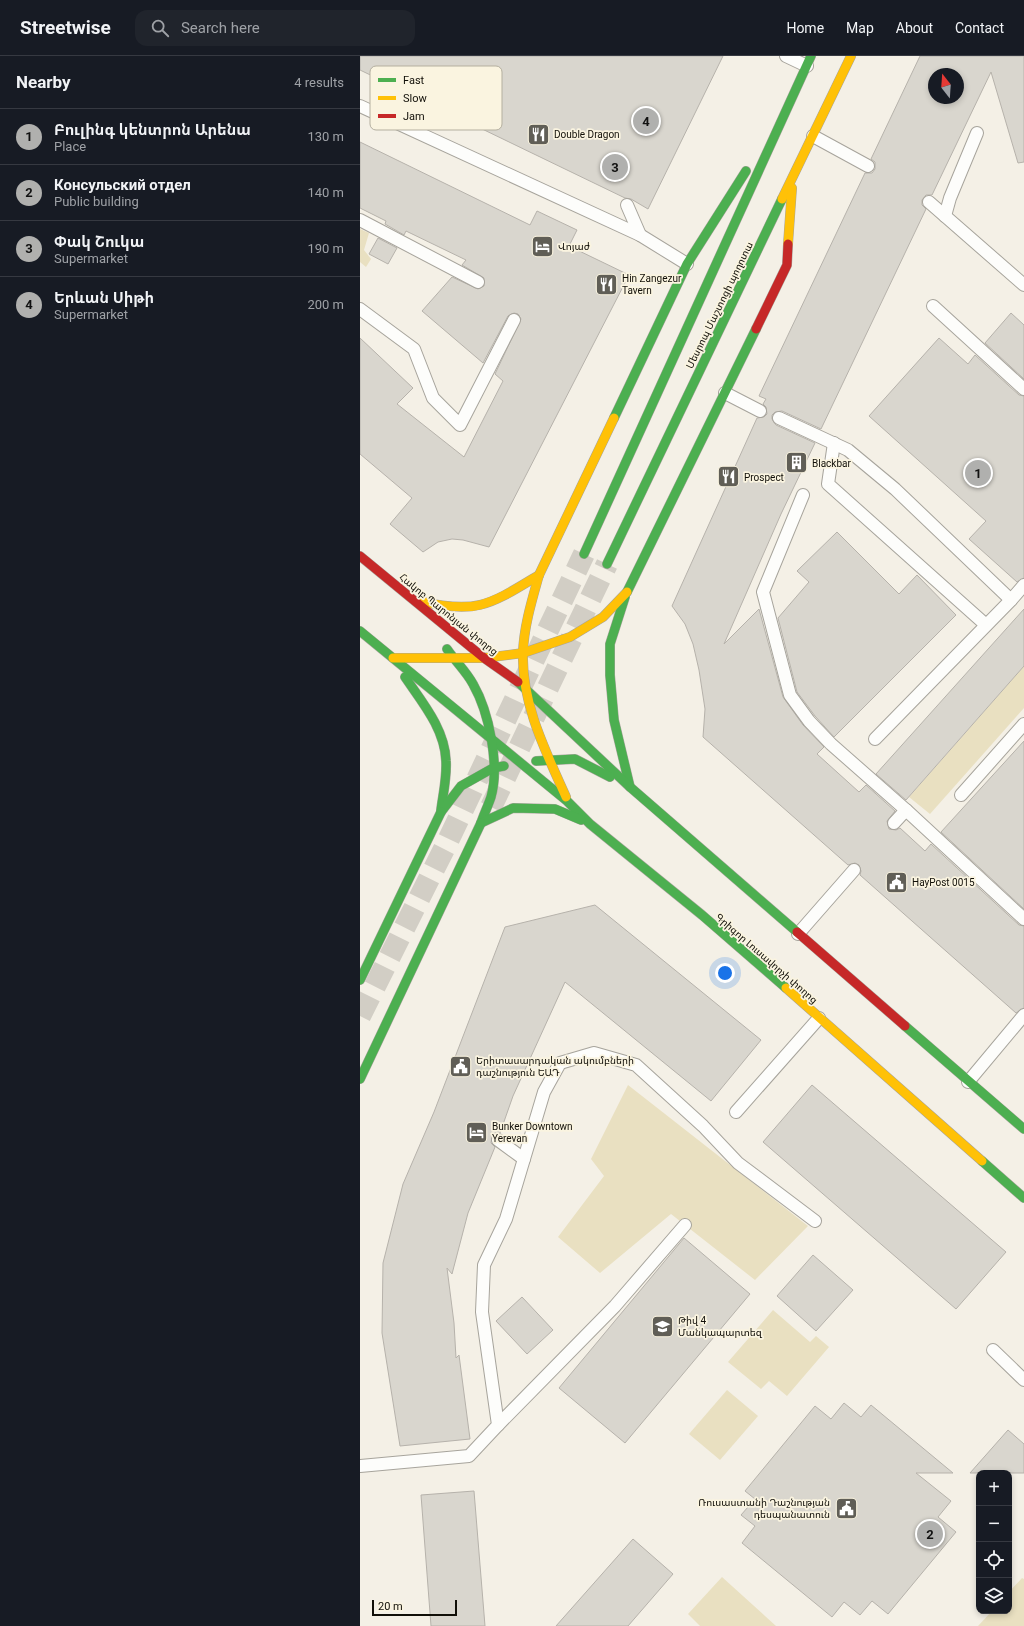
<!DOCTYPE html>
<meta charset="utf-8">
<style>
:root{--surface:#171b24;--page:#20242c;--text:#f1f3f6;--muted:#9ea1a6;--line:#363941;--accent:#b0b0ae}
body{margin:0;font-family:Roboto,"Noto Sans Armenian",sans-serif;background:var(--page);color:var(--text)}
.controls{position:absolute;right:12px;bottom:12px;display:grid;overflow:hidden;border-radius:8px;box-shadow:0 2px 6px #0003}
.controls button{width:36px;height:36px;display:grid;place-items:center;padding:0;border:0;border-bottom:1px solid var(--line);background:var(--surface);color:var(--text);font:20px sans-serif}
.compass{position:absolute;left:568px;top:12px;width:36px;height:36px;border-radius:50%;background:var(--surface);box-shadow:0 2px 6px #0003;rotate:343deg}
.scale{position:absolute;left:12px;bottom:10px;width:85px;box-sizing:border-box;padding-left:4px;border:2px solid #110f08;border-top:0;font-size:11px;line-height:14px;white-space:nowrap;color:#110f08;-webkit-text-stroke:3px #faf4e0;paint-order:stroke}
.you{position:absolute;left:365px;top:917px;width:14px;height:14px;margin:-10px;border:3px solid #fff;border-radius:50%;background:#1a73e8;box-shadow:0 0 0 6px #1a73e833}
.badge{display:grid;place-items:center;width:26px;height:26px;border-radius:50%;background:var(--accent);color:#111;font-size:13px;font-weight:700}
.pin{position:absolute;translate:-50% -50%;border:2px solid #fff;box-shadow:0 1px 4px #0006}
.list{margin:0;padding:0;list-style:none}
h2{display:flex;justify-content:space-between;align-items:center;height:52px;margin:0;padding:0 16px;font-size:17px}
h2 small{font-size:13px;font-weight:400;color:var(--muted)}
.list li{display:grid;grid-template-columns:26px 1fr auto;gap:12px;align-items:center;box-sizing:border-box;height:56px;padding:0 16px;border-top:1px solid var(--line)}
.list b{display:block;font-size:15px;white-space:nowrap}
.list p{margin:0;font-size:13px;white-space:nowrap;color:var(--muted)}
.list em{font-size:13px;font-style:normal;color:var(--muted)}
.icon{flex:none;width:22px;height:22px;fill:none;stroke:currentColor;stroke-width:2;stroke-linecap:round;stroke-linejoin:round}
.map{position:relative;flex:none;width:664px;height:1570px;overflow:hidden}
header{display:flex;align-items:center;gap:24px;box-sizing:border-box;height:56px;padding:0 20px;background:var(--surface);border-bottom:1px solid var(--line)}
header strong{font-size:19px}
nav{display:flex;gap:22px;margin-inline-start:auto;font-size:14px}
.search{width:280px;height:36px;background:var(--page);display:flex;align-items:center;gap:10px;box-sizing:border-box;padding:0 14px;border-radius:12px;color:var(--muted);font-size:15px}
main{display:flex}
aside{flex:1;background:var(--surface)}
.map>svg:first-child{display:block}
.green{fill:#e9e0c1}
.building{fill:#d9d6ce;stroke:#b6b2ab;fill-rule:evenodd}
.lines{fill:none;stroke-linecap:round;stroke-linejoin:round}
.highway-tunnel{stroke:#d2cec5;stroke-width:22;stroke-dasharray:22 11;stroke-linecap:butt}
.lane-casing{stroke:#a7a49c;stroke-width:14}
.fast-casing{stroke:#a7a49c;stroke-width:10}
.slow-casing{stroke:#a7a49c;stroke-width:10}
.jam-casing{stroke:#a7a49c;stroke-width:10}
.lane{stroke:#fdfdfb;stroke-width:12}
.fast{stroke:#4caf50;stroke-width:9}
.slow{stroke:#ffc107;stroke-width:9}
.jam{stroke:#c62828;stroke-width:9}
.labels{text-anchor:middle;stroke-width:3.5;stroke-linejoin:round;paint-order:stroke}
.poi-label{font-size:10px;fill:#110f08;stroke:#faf4e0;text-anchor:start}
.street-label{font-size:10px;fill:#110f08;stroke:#faf4e0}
.key{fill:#faf4e0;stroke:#b4af9f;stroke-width:1}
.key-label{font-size:11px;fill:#110f08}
</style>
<header>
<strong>Streetwise</strong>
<div class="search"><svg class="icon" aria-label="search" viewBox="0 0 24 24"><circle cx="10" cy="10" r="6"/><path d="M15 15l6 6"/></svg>Search here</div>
<nav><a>Home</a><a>Map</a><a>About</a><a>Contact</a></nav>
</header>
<main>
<aside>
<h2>Nearby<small>4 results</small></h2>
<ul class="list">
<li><span class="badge">1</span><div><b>Բուլինգ կենտրոն Արենա</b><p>Place</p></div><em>130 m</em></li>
<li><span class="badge">2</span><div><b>Консульский отдел</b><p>Public building</p></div><em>140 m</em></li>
<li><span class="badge">3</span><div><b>Փակ Շուկա</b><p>Supermarket</p></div><em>190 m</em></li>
<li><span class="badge">4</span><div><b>Երևան Սիթի</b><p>Supermarket</p></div><em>200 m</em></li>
</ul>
</aside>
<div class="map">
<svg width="664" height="1570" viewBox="0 0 664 1570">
<rect width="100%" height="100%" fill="#f4f0e6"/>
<!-- green -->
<g class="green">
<path d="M 0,173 L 9,177 L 4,194 L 11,203 L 6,211 L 0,206 Z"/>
<path d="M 664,610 L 664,652 L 570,758 L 549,741 Z"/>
<path d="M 268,1029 L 448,1170 L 395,1224 L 311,1158 L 240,1217 L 198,1181 L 244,1120 L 231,1103 Z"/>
<path d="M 413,1254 L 450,1286 L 456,1280 L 469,1291 L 427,1340 L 409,1325 L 401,1333 L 368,1306 Z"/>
<path d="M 367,1334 L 398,1360 L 360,1404 L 329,1378 Z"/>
<path d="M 362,1521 L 416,1570 L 340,1570 L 328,1558 Z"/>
<path d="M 662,1522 L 664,1523 L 664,1570 L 618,1570 L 632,1555 L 649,1555 L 649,1536 Z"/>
</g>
<!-- building -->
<g class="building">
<path d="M 0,0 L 363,0 L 288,153 L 271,143 L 265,142 L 0,14 Z"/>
<path d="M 560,0 L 664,0 L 664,106 L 658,107 L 631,16 L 572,139 L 566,139 L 562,144 L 562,149 L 566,153 L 461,373 L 422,355 L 415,356 L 412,359 L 412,363 L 416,369 L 455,387 L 421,458 L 364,588 L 399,553 L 423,641 L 443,669 L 464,691 L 457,698 L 499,736 L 506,729 L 535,755 L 527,765 L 529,773 L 536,774 L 540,772 L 565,795 L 571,788 L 659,869 L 664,870 L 664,952 L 656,957 L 500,819 L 501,815 L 499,809 L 495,807 L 488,809 L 343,681 L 345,653 L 339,614 L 333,588 L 325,568 L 312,550 L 397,362 L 404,361 L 407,358 L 406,351 L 403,348 L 406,343 L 399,340 L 505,117 L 512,117 L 515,113 L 515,106 L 511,103 ZM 574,18 L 598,18 L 598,42 L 574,42 Z"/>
<path d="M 0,86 L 170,169 L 177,155 L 217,174 L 209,190 L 269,219 L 129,491 L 103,484 L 92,483 L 78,486 L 63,496 L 30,468 L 52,442 L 0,398 L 0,282 L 53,332 L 37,348 L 104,401 L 143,325 L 135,318 L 161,263 L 158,258 L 154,257 L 148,260 L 123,307 L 62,255 L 92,221 L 118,233 L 124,230 L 124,222 L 102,209 L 106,204 L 46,175 L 44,179 L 25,168 L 26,165 L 0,152 Z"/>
<path d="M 18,182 L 37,192 L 28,208 L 9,198 Z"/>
<path d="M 651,257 L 664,269 L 664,323 L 625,287 Z"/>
<path d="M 579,282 L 608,308 L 615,299 L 659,339 L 664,340 L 664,522 L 657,526 L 609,483 L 626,465 L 509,360 Z"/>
<path d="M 477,476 L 539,538 L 557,519 L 596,559 L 474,681 L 455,660 L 437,636 L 418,562 L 449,526 L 437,515 Z"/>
<path d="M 664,553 L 664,610 L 546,744 L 516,718 Z"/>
<path d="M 664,685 L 664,853 L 581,776 Z"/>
<path d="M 235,849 L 401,984 L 351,1045 L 205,926 L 153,1040 L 140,1077 L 135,1077 L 132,1080 L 131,1087 L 135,1091 L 108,1157 L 92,1218 L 87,1212 L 94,1267 L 96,1302 L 99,1299 L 110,1383 L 40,1390 L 22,1277 L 23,1207 L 43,1128 L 74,1056 L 145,871 Z"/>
<path d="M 452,1029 L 646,1196 L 596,1253 L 403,1086 Z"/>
<path d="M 324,1182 L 390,1238 L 265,1387 L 199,1332 Z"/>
<path d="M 453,1199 L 493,1234 L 456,1275 L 417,1240 Z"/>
<path d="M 162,1241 L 193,1274 L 167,1298 L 136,1265 Z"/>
<path d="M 484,1347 L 501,1361 L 511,1349 L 593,1417 L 556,1417 L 591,1445 L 578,1461 L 596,1476 L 528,1558 L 512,1545 L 500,1559 L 484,1546 L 472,1561 L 382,1487 L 395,1470 L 381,1459 L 395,1443 L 385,1435 L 455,1350 L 471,1363 Z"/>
<path d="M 648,1374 L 664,1388 L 664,1417 L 610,1417 Z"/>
<path d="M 114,1435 L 125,1570 L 71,1570 L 61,1439 Z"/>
<path d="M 273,1483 L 313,1518 L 268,1570 L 196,1570 Z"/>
</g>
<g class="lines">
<!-- highway-tunnel -->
<g class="highway-tunnel">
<path d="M 131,751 L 247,508"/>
<path d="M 0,960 L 87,787 L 224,498"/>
</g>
<defs>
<g id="lane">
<path d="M 426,0 L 447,10"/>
<path d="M 0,50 L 280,179 L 327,208"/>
<path d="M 453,80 L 508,110"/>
<path d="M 569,146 L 664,229"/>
<path d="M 267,149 L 280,179"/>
<path d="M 585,160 L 590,142 L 617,77"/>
<path d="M 0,164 L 118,226"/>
<path d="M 573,250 L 664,333"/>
<path d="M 0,253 L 54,293 L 73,342 L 100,369 L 154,264"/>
<path d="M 365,337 L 400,355"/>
<path d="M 419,362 L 488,394 L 535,433 L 651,544 L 664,529"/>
<path d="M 474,387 L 468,428 L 626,569"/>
<path d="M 443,439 L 403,536 L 430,639 L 449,665 L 471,688 L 546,754 L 664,863"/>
<path d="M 515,683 L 651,544"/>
<path d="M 601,739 L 664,668"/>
<path d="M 534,767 L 546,754"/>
<path d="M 438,878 L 494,814"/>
<path d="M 608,1026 L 664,959"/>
<path d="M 376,1056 L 459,962"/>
<path d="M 138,1084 L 164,1103"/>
<path d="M 633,1294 L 664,1324"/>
<path d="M 138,1369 L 255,1250 L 325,1169"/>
<path d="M 0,1410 L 109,1400 L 138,1369 L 122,1256 L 124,1209 L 146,1163 L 184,1036 L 200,1007 L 234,997 L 276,1009 L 343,1070 L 378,1107 L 455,1165"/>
</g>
<g id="fast">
<path d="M 254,362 L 327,208 L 386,115"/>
<path d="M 224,498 L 451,0"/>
<path d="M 247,508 L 422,143"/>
<path d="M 267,536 L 396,273"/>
<path d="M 265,541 L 250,588 L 250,619 L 254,664 L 270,731"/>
<path d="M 0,575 L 207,745 L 230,768 L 342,859 L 426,932"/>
<path d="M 87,593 C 95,605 106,615 113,628 C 129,656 140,709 131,741 C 128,750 124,758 121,767"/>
<path d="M 45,621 C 62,646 85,673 86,705 C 87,722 83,738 81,754"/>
<path d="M 158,626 L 270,731 L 437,876"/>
<path d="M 176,705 L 215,703 L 250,721"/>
<path d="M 81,756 L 101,730 L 133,712 L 144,710"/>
<path d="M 121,767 L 153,752 L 195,753 L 221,764"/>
<path d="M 0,924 L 81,756"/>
<path d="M 545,970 L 664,1073"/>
<path d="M 0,1023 L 121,767"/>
<path d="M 622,1105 L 664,1142"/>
</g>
<g id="slow">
<path d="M 422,143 L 491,0"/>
<path d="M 428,188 L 432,132"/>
<path d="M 179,519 C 172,544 164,570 163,596 C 161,647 186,696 206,741"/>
<path d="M 179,519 L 254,362"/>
<path d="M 60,545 C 117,559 131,548 179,519"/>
<path d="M 33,602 L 124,602 L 163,597 L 210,581 L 243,561 L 267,536"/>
<path d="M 426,932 L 622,1105"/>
</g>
<g id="jam">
<path d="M 396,273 L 427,209 L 428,188"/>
<path d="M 0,500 L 124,602 L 158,626"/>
<path d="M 437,876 L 545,970"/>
</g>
</defs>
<!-- lane casing -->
<use href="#lane" class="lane-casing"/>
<!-- fast casing -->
<use href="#fast" class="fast-casing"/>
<!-- slow casing -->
<use href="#slow" class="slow-casing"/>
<!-- jam casing -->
<use href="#jam" class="jam-casing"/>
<!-- lane -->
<use href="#lane" class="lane"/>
<!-- fast -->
<use href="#fast" class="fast"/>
<!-- slow -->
<use href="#slow" class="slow"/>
<!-- jam -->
<use href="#jam" class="jam"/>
</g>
<!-- icons -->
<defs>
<symbol id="restaurant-square" viewBox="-11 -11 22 22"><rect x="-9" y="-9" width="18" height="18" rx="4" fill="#605e56" stroke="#faf4e0"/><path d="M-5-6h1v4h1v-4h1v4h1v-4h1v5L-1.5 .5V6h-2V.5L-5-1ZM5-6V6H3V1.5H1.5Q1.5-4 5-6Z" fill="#fff"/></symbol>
<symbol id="hotel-square" viewBox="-11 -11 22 22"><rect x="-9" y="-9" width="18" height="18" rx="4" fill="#605e56" stroke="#faf4e0"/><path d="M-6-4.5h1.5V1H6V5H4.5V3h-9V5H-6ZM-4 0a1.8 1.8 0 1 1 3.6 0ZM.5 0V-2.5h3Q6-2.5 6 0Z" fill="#fff"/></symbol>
<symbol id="building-square" viewBox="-11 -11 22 22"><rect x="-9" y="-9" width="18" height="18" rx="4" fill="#605e56" stroke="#faf4e0"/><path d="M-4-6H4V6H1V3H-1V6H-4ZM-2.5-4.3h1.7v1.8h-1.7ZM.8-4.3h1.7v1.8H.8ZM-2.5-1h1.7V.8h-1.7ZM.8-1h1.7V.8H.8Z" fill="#fff"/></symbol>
<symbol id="civic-square" viewBox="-11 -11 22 22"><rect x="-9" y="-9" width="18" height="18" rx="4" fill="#605e56" stroke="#faf4e0"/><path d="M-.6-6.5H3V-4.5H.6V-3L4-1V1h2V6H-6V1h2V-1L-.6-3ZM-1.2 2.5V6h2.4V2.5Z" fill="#fff"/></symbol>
<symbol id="school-square" viewBox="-11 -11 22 22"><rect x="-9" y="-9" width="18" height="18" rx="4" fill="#605e56" stroke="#faf4e0"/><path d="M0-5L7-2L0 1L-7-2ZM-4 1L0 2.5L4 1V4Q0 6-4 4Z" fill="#fff"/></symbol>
</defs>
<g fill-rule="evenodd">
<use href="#restaurant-square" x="166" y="66" width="25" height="25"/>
<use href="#hotel-square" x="170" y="178" width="25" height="25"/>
<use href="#restaurant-square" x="234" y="216" width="25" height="25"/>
<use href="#building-square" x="424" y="394" width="25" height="25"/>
<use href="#restaurant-square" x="356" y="408" width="25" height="25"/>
<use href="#civic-square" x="524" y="814" width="25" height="25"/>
<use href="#civic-square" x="88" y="998" width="25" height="25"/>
<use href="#hotel-square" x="104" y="1064" width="25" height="25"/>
<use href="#school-square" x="290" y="1258" width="25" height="25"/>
<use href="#civic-square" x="474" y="1440" width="25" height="25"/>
</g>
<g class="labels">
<!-- poi labels -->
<g class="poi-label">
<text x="194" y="82">Double Dragon</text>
<text x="198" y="194">Վոյաժ</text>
<text x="262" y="226">Hin Zangezur<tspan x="262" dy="12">Tavern</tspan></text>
<text x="452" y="411">Blackbar</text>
<text x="384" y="425">Prospect</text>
<text x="552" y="830">HayPost 0015</text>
<text x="116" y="1008">Երիտասարդական ակումբների<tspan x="116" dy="12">դաշնություն ԵԱԴ</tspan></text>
<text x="132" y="1074">Bunker Downtown<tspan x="132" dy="12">Yerevan</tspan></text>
<text x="318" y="1268">Թիվ 4<tspan x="318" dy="12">Մանկապարտեզ</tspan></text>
<text x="470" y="1450" text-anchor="end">Ռուսաստանի Դաշնության<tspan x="470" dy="12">դեսպանատուն</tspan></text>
</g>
<!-- street labels -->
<g class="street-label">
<text transform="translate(359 249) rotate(-64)" y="4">Մեսրոպ Մաշտոցի պողոտա</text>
<text transform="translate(89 558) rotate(39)" y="4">Հակոբ Պարոնյան փողոց</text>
<text transform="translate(407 902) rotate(41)" y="4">Գրիգոր Լուսավորչի փողոց</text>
</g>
</g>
<!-- legend -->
<rect x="10" y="10" width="132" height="64" rx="6" class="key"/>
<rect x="18" y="22" width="18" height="4" fill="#4caf50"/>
<rect x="18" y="40" width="18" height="4" fill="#ffc107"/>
<rect x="18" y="58" width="18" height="4" fill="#c62828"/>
<g class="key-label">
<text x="43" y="28">Fast</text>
<text x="43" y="46">Slow</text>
<text x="43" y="64">Jam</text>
</g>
</svg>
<div class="controls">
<button>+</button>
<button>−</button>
<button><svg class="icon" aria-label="locate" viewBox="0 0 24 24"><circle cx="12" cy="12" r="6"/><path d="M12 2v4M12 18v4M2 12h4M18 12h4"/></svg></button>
<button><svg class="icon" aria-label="layers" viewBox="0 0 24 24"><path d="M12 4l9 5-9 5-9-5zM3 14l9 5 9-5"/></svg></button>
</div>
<svg class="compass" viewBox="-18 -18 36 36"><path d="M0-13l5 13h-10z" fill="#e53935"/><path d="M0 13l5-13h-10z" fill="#9ea1a6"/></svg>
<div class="scale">20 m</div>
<div class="you"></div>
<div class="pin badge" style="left:618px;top:417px">1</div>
<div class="pin badge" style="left:570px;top:1478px">2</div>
<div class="pin badge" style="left:255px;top:111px">3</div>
<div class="pin badge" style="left:286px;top:65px">4</div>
</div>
</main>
